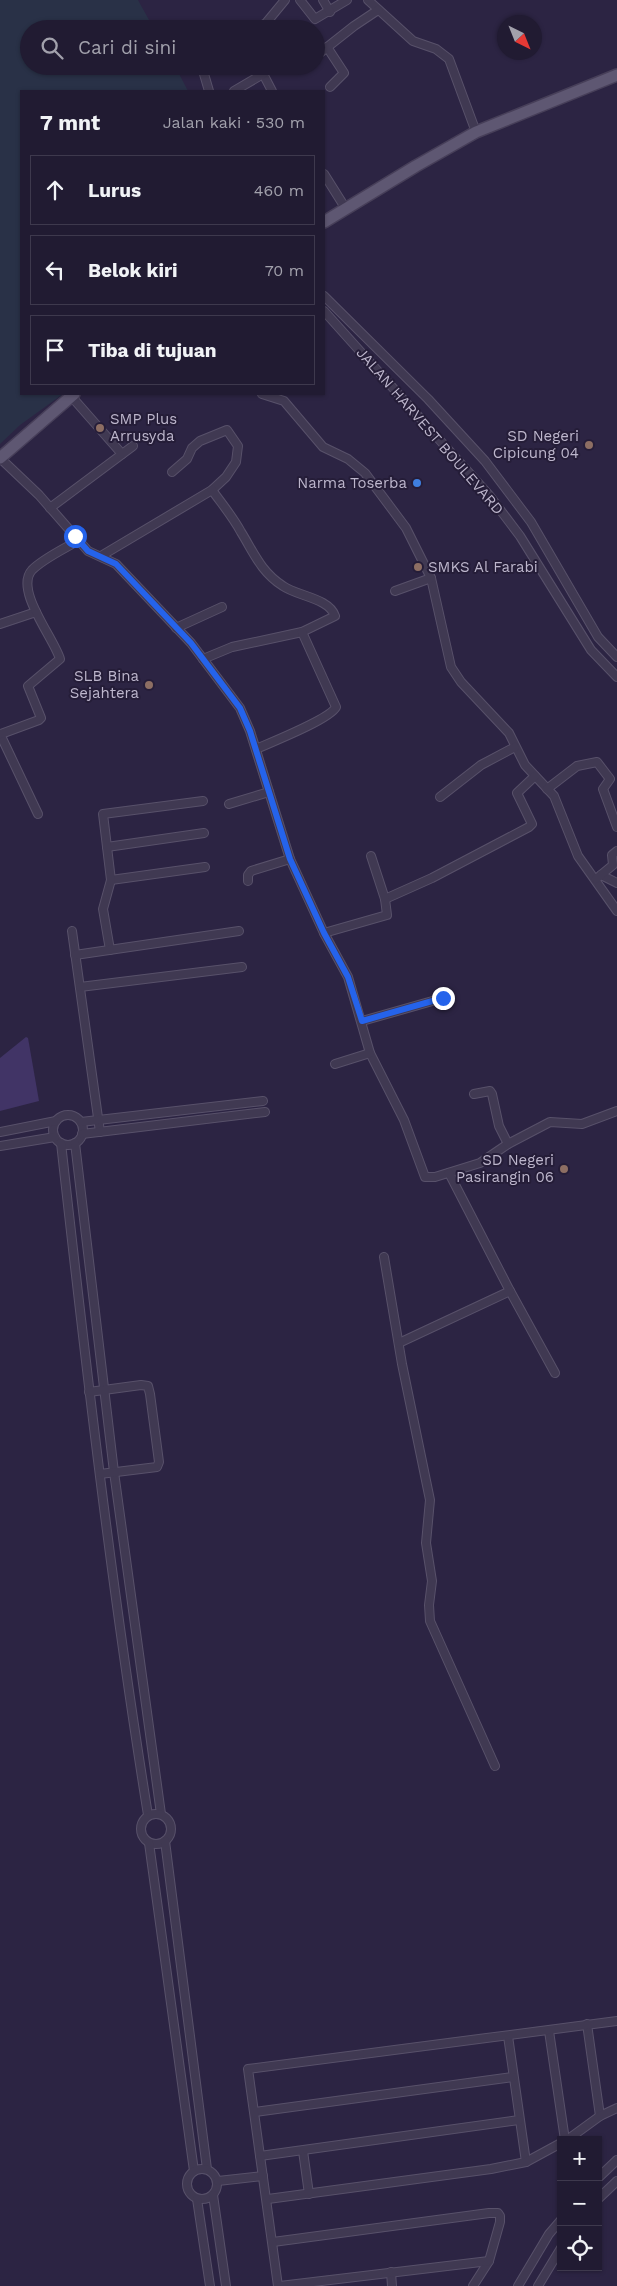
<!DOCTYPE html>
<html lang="id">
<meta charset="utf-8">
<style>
:root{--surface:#211b32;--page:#2d283e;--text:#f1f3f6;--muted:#a2a1ac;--line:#3e394d}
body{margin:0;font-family:"Work Sans",sans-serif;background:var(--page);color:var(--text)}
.controls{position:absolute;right:15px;bottom:15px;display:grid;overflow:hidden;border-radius:0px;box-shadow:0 1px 4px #0004}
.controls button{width:45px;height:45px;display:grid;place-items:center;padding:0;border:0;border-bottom:1px solid var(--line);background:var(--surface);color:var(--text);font:25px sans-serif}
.compass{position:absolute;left:497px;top:15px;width:45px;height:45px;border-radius:50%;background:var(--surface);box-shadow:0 1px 4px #0004;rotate:137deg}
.stop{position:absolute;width:15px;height:15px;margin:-11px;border:4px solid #2563eb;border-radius:50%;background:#fff}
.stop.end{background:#2563eb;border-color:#fff;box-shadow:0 1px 5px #0008}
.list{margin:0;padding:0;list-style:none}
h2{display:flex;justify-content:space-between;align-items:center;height:65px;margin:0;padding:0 20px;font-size:21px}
h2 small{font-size:16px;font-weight:400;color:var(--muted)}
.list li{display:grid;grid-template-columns:32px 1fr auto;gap:15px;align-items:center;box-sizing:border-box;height:70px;margin:0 10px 10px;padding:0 10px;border:1px solid var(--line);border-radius:0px}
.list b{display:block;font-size:19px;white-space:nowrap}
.list em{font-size:16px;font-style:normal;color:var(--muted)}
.icon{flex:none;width:28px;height:28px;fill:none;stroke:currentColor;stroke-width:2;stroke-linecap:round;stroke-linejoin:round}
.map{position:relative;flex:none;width:617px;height:2286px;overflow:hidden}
.search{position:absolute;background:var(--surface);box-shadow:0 1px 4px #0004;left:20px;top:20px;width:305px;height:55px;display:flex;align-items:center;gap:12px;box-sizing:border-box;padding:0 18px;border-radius:28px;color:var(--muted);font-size:19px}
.panel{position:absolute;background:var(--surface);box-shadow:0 1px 4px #0004;left:20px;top:90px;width:305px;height:305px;border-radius:0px}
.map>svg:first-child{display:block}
.green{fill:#293147}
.water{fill:#413466}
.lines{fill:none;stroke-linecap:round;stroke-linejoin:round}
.minor-casing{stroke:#58516a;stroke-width:10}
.primary-casing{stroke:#473f59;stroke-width:14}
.minor{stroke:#403952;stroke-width:8}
.primary{stroke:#5e5772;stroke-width:11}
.route{stroke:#2563eb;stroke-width:6}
.education-dot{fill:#8d6e63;stroke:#251d38;stroke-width:2}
.shop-dot{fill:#3f7fe0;stroke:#251d38;stroke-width:2}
.labels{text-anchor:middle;stroke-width:4;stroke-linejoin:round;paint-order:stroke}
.poi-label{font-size:15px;fill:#bdb6cc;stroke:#251d38;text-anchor:end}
.street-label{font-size:15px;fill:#bdb6cc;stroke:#251d38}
</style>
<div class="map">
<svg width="617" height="2286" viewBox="0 0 617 2286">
<rect width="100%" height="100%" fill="#2c2443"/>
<!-- green -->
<path class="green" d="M 0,0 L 138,0 L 154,29 L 29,29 L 29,66 L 175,66 L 188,91 L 21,91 L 21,394 L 63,394 L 20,425 L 0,444 Z"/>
<!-- water -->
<path class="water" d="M 26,1037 L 28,1038 L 39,1101 L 0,1111 L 0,1058 Z"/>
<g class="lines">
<defs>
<g id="minor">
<path d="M 300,0 L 315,19 L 347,0"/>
<path d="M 323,0 L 330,12"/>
<path d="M 368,0 L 413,41 L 436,49 L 449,59 L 476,132"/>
<path d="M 257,29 L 266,23 L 285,0"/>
<path d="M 327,47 L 344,73 L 330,87"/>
<path d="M 316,56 L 354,26 L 378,10"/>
<path d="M 208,66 L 204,74 L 209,91"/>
<path d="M 259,66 L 272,91"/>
<path d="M 301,68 L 304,66"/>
<path d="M 234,91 L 263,74"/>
<path d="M 324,174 L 346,209"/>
<path d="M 324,296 L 428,399 L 485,461 L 531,522 L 598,637 L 617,657"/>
<path d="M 324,311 L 489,495 L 520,536 L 591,650 L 617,677"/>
<path d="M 262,394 L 284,401 L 323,447 L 348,459 L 365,473 L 406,528 L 431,578 L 451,667 L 461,682 L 509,733 L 525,765 L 554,796 L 578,856 L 617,911"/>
<path d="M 71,396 L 122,454"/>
<path d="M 0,458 L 39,495 L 88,551 L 116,564 L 191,643 L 240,708 L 250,731 L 290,859 L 324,933 L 348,977 L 370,1053 L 404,1120 L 425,1177 L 435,1177 L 480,1163 L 508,1144 L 550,1122 L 582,1124 L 617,1111"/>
<path d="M 50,508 L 133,446"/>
<path d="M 101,556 L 212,490 L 226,477 L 236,462 L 238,446 L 227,430 L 200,441 L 192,448 L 187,459 L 172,472"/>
<path d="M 395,591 L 431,578"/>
<path d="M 0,624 L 36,612"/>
<path d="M 176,628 L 222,607"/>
<path d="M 203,659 L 232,647 L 302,632 L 335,616 C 329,598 297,596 283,586 C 261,572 254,553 241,532 C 233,517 222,504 212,490"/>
<path d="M 0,734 L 38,814"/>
<path d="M 1,734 L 39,720 L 41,718 L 28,686 L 60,659 C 54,638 14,590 32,570 C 44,558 64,549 79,540"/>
<path d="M 256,749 C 272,742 330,719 336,707 L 302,632"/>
<path d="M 547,789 L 577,766 L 597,762 L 610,779 L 603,789 L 617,827"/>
<path d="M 440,797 L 481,765 L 515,747"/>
<path d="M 229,804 L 269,792"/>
<path d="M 107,847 L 204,833"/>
<path d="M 601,875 L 617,883"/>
<path d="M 596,879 L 613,865 L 612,855 L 617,851"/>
<path d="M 111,880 L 205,867"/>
<path d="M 248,881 L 248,875 L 251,871 L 290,859"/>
<path d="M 385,899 L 432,878 L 529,827 L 532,824 L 517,793 L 535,776"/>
<path d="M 72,931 L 100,1132"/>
<path d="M 324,933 L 387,915 L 385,899 L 371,856"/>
<path d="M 110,950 L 103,909 L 111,880 L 103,814 L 203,801"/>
<path d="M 75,955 L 239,931"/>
<path d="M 80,987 L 242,967"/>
<path d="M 362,1021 L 443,998"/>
<path d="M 335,1064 L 370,1053"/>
<path d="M 474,1094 L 490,1091 L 492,1094 L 499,1126 L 508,1144"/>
<circle cx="68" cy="1130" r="15"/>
<path d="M 81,1122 L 263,1101"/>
<path d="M 0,1132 L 56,1121"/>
<path d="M 82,1134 L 265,1112"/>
<path d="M 61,1143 C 86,1367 112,1592 148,1815"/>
<path d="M 75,1143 L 114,1472 L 161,1814"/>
<path d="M 0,1146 L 55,1137"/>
<path d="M 449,1173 L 510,1291 L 555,1373"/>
<path d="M 384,1257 L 402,1364 L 430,1500 L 426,1543 L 432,1581 L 429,1605 L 430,1621 L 495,1766"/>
<path d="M 399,1343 L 510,1291"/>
<path d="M 89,1392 L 141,1385 L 148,1386 L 150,1394 L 159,1462 L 157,1467 L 100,1474"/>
<circle cx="156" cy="1829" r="15"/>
<path d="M 165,1841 L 207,2169"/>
<path d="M 149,1843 L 194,2171"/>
<path d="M 587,2024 L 600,2116"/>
<path d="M 549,2031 L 565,2140"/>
<path d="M 508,2036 L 526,2162"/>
<path d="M 255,2112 L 513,2077"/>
<path d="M 567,2140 L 600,2116 L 617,2108"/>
<path d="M 303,2151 L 309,2194"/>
<path d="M 260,2156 L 519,2120"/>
<circle cx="202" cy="2184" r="15"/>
<path d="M 598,2178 L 617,2160"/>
<path d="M 218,2181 L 263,2176"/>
<path d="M 213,2195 L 226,2286"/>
<path d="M 197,2199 L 210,2286"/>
<path d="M 268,2199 L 491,2169 L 526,2162 L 561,2143"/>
<path d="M 598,2199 L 617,2181"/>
<path d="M 273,2242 L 489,2213 L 498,2213 L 500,2216 L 500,2222 L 489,2261 L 473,2286"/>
<path d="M 391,2272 L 392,2286"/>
<path d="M 278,2286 L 248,2069 L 617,2021"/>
<path d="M 280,2286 L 489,2261"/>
<path d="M 518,2286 L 549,2234 L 561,2220"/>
<path d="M 538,2286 L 561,2248"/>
</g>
<g id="primary">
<path d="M 324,222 L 416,166 L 476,132 L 617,75"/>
<path d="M 0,458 L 74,394"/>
</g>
</defs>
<!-- minor casing -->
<use href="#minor" class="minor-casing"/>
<!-- primary casing -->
<use href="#primary" class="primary-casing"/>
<!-- minor -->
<use href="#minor" class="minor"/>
<!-- primary -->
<use href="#primary" class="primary"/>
</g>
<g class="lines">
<!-- route -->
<path class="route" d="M 75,536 L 88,551 L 116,564 L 191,643 L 240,708 L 250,731 L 290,859 L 324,933 L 348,977 L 362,1021 L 443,998"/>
</g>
<!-- markers -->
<g class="education-dot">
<circle cx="100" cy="428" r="5"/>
<circle cx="589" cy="445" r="5"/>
<circle cx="418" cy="567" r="5"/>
<circle cx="149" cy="685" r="5"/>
<circle cx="564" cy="1169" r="5"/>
</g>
<circle class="shop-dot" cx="417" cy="483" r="5"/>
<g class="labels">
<!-- poi labels -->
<g class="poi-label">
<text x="110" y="424" text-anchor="start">SMP Plus<tspan x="110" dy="17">Arrusyda</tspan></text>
<text x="579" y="441">SD Negeri<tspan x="579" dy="17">Cipicung 04</tspan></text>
<text x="407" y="488">Narma Toserba</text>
<text x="428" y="572" text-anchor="start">SMKS Al Farabi</text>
<text x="139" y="681">SLB Bina<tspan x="139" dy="17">Sejahtera</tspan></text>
<text x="554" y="1165">SD Negeri<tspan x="554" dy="17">Pasirangin 06</tspan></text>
</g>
<!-- street labels -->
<g class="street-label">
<text transform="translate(430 431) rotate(49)" y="5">JALAN HARVEST BOULEVARD</text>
</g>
</g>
</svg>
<div class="controls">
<button>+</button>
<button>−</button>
<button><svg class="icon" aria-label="locate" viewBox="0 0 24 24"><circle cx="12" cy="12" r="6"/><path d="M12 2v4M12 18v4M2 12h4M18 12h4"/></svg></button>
</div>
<svg class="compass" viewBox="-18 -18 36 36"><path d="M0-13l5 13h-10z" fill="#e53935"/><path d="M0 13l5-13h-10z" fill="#a2a1ac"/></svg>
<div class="stop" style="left:75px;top:536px"></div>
<div class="stop end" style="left:443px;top:998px"></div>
<div class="search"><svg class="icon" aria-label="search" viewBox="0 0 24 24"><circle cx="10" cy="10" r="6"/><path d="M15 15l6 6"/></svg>Cari di sini</div>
<section class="panel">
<h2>7 mnt<small>Jalan kaki · 530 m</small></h2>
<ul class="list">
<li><svg class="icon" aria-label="ahead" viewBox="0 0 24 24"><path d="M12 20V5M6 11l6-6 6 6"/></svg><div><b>Lurus</b></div><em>460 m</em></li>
<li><svg class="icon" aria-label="left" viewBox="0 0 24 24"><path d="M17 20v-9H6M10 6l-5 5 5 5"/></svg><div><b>Belok kiri</b></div><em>70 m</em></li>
<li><svg class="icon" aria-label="arrive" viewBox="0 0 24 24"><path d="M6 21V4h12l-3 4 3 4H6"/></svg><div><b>Tiba di tujuan</b></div></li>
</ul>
</section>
</div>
